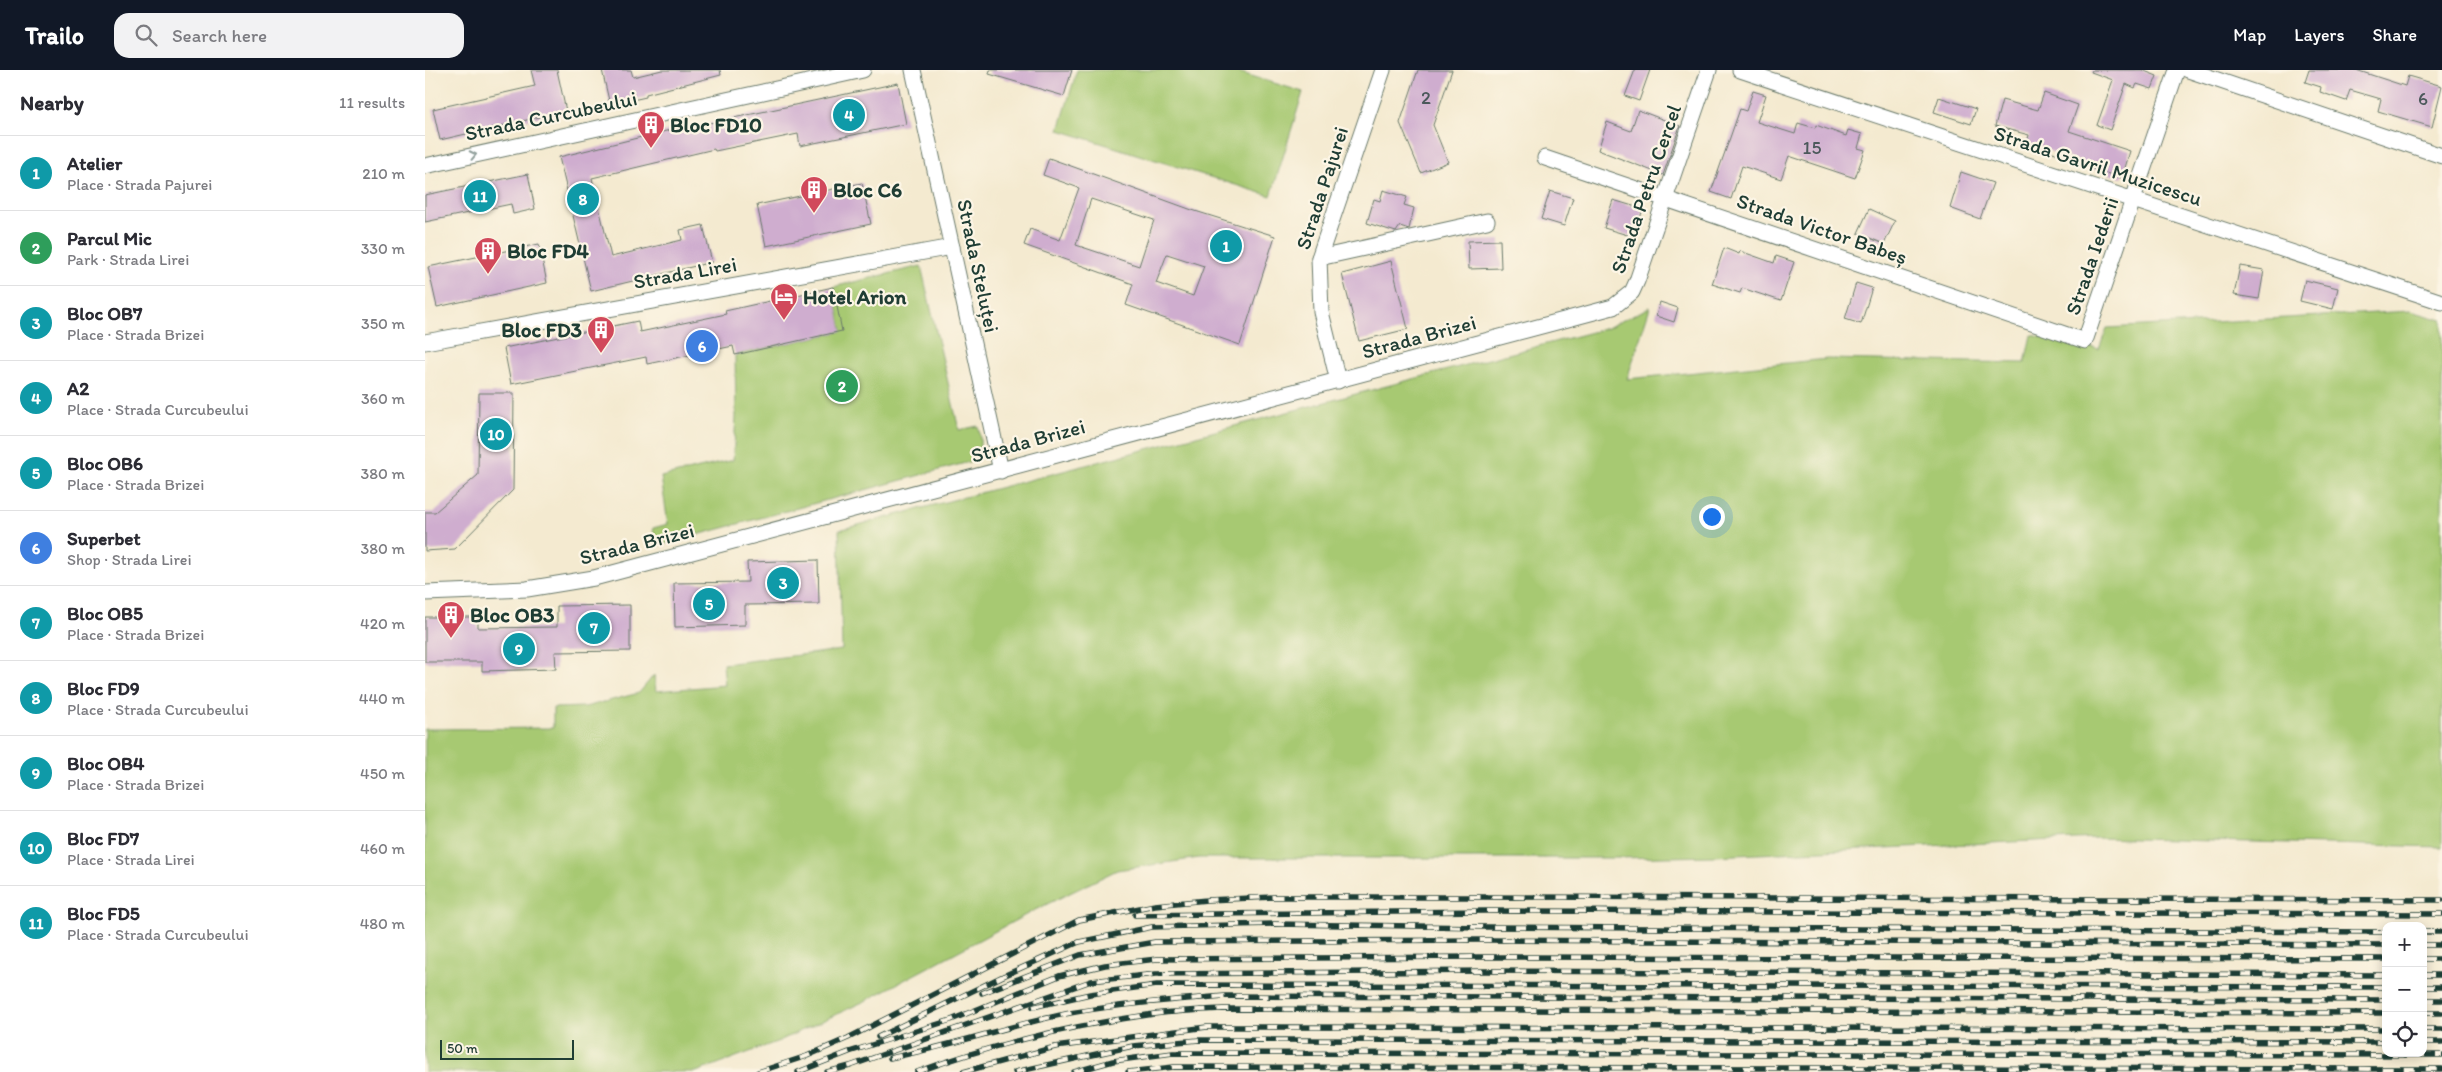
<!DOCTYPE html>
<meta charset="utf-8">
<style>
:root{--surface:#fff;--page:#f2f2f3;--text:#2b2b33;--muted:#7c7c81;--line:#e1e1e2;--accent:#111827}
body{margin:0;font-family:Itim,sans-serif;background:var(--page);color:var(--text)}
.controls{position:absolute;right:15px;bottom:15px;display:grid;overflow:hidden;border-radius:10px;box-shadow:0 2px 12px #0003}
.controls button{width:45px;height:45px;display:grid;place-items:center;padding:0;border:0;border-bottom:1px solid var(--line);background:var(--surface);color:var(--text);font:25px sans-serif}
.scale{position:absolute;left:15px;bottom:12px;width:134px;box-sizing:border-box;padding-left:5px;border:2px solid #1f3d34;border-top:0;font-size:14px;line-height:18px;white-space:nowrap;color:#1f3d34;-webkit-text-stroke:4px #fcf5e5;paint-order:stroke}
.you{position:absolute;left:1286px;top:446px;width:18px;height:18px;margin:-12px;border:4px solid #fff;border-radius:50%;background:#1a73e8;box-shadow:0 0 0 8px #1a73e833}
.badge{display:grid;place-items:center;width:32px;height:32px;border-radius:50%;background:var(--accent);color:#fff;font-size:16px;font-weight:700}
.pin{position:absolute;translate:-50% -50%;border:2px solid #fff;box-shadow:0 1px 5px #0006}
.list{margin:0;padding:0;list-style:none}
h2{display:flex;justify-content:space-between;align-items:center;height:65px;margin:0;padding:0 20px;font-size:21px}
h2 small{font-size:16px;font-weight:400;color:var(--muted)}
.list li{display:grid;grid-template-columns:32px 1fr auto;gap:15px;align-items:center;box-sizing:border-box;height:75px;padding:0 20px;border-top:1px solid var(--line)}
.list b{display:block;font-size:19px;white-space:nowrap}
.list p{margin:0;font-size:16px;white-space:nowrap;color:var(--muted)}
.list em{font-size:16px;font-style:normal;color:var(--muted)}
.icon{flex:none;width:28px;height:28px;fill:none;stroke:currentColor;stroke-width:2;stroke-linecap:round;stroke-linejoin:round}
.map{position:relative;flex:none;width:2017px;height:1002px;overflow:hidden}
header{display:flex;align-items:center;gap:30px;box-sizing:border-box;height:70px;padding:0 25px;background:var(--accent);color:#fff}
header strong{font-size:24px}
nav{display:flex;gap:28px;margin-inline-start:auto;font-size:18px}
.search{width:350px;height:45px;background:var(--page);display:flex;align-items:center;gap:12px;box-sizing:border-box;padding:0 18px;border-radius:15px;color:var(--muted);font-size:19px}
main{display:flex}
aside{flex:1;background:var(--surface)}
.map>svg:first-child{display:block}
.green{fill:#a7c972;stroke:#638353}
.building{fill:#cfadcf;fill-rule:evenodd}
.lines{fill:none;stroke-linecap:round;stroke-linejoin:round}
.street-casing{stroke:#6a7a6b;stroke-width:17}
.street{stroke:#fff;stroke-width:15}
.rail-casing{stroke:#1f3d34;stroke-width:5.5}
.rail{stroke:#fcf5e5;stroke-width:4;stroke-dasharray:11;stroke-linecap:butt}
.oneway{stroke:#8f9e9a}
.labels{text-anchor:middle;stroke-width:4.5;stroke-linejoin:round;paint-order:stroke}
.number-label{font-size:19px;fill:#4b595b}
.street-label{font-size:21px;fill:#1f3d34;stroke:#fcf5e5}
.poi-label{font-size:21px;font-weight:bold;fill:#1f3d34;stroke:#fcf5e5;text-anchor:start}
</style>
<header>
<strong>Trailo</strong>
<div class="search"><svg class="icon" aria-label="search" viewBox="0 0 24 24"><circle cx="10" cy="10" r="6"/><path d="M15 15l6 6"/></svg>Search here</div>
<nav><a>Map</a><a>Layers</a><a>Share</a></nav>
</header>
<main>
<aside>
<h2>Nearby<small>11 results</small></h2>
<ul class="list">
<li><span class="badge" style="background:#0f9aa8">1</span><div><b>Atelier</b><p>Place · Strada Pajurei</p></div><em>210 m</em></li>
<li><span class="badge" style="background:#2e9e5b">2</span><div><b>Parcul Mic</b><p>Park · Strada Lirei</p></div><em>330 m</em></li>
<li><span class="badge" style="background:#0f9aa8">3</span><div><b>Bloc OB7</b><p>Place · Strada Brizei</p></div><em>350 m</em></li>
<li><span class="badge" style="background:#0f9aa8">4</span><div><b>A2</b><p>Place · Strada Curcubeului</p></div><em>360 m</em></li>
<li><span class="badge" style="background:#0f9aa8">5</span><div><b>Bloc OB6</b><p>Place · Strada Brizei</p></div><em>380 m</em></li>
<li><span class="badge" style="background:#3f7fe0">6</span><div><b>Superbet</b><p>Shop · Strada Lirei</p></div><em>380 m</em></li>
<li><span class="badge" style="background:#0f9aa8">7</span><div><b>Bloc OB5</b><p>Place · Strada Brizei</p></div><em>420 m</em></li>
<li><span class="badge" style="background:#0f9aa8">8</span><div><b>Bloc FD9</b><p>Place · Strada Curcubeului</p></div><em>440 m</em></li>
<li><span class="badge" style="background:#0f9aa8">9</span><div><b>Bloc OB4</b><p>Place · Strada Brizei</p></div><em>450 m</em></li>
<li><span class="badge" style="background:#0f9aa8">10</span><div><b>Bloc FD7</b><p>Place · Strada Lirei</p></div><em>460 m</em></li>
<li><span class="badge" style="background:#0f9aa8">11</span><div><b>Bloc FD5</b><p>Place · Strada Curcubeului</p></div><em>480 m</em></li>
</ul>
</aside>
<div class="map">
<svg width="2017" height="1002" viewBox="0 0 2017 1002">
<rect width="100%" height="100%" fill="#fcf5e5"/>
<filter id="ink" filterUnits="userSpaceOnUse"><feTurbulence type="fractalNoise" baseFrequency=".02" numOctaves="2"/><feDisplacementMap in="SourceGraphic" scale="10" xChannelSelector="R" yChannelSelector="G"/><feConvolveMatrix kernelMatrix="1 2 1 2 8 2 1 2 1" color-interpolation-filters="sRGB"/></filter>
<filter id="wash" filterUnits="userSpaceOnUse"><feTurbulence type="fractalNoise" baseFrequency=".0096" numOctaves="4" result="noise"/><feDisplacementMap in="SourceGraphic" scale="20" xChannelSelector="R" yChannelSelector="G"/><feGaussianBlur stdDeviation="1.12" result="paint"/><feColorMatrix in="noise" values="0 0 0 0 0 0 0 0 0 0 0 0 0 0 0 0 0 1.4 0 .05"/><feComposite in="paint" operator="in"/></filter>
<g filter="url(#wash)">
<rect width="100%" height="100%" fill="#f4ead0"/>
<!-- green -->
<g class="green">
<path d="M 652,0 L 807,0 L 878,22 L 846,126 L 634,60 Z"/>
<path d="M 496,196 L 534,360 L 553,356 C 556,372 558,381 544,392 L 231,476 L 228,458 L 243,454 L 236,407 L 308,390 L 311,347 L 310,285 L 417,261 L 408,217 Z"/>
<path d="M 1225,237 L 1202,309 L 1402,289 L 1600,293 L 1606,265 L 1674,279 L 1682,258 L 1986,241 L 2017,250 L 2017,777 L 1672,768 L 1290,786 L 1191,788 L 774,788 L 692,800 L 610,840 L 440,931 L 354,971 L 271,1002 L 0,1002 L 0,659 L 128,658 L 128,638 L 160,637 L 214,623 L 229,605 L 231,621 L 300,615 L 298,594 L 417,580 L 414,460 L 1182,258 Z"/>
</g>
<g id="blocks">
<!-- building -->
<g class="building">
<path d="M 106,0 L 132,0 L 141,41 L 15,70 L 8,39 L 110,16 Z"/>
<path d="M 177,0 L 206,0 L 208,7 L 237,0 L 295,0 L 296,5 L 221,24 L 221,27 L 185,35 Z"/>
<path d="M 565,0 L 647,0 L 639,26 L 564,4 Z"/>
<path d="M 993,0 L 1027,0 L 1008,55 L 1023,92 L 996,103 L 975,53 Z"/>
<path d="M 1210,0 L 1225,0 L 1214,31 L 1200,26 Z"/>
<path d="M 1667,0 L 1717,0 L 1732,6 L 1727,19 L 1712,14 L 1710,18 L 1701,14 L 1685,60 L 1672,55 L 1688,10 L 1666,2 Z"/>
<path d="M 1884,0 L 1931,0 L 1980,16 L 1983,6 L 2017,16 L 2007,57 L 1953,41 L 1956,29 L 1925,20 L 1921,31 L 1895,22 L 1896,17 L 1880,12 Z"/>
<path d="M 473,13 L 481,54 L 375,76 L 373,64 L 290,81 L 289,79 L 167,108 L 186,187 L 257,170 L 255,160 L 278,155 L 287,192 L 166,221 L 134,87 L 266,55 L 266,57 Z"/>
<path d="M 1328,21 L 1341,25 L 1332,52 L 1370,64 L 1373,53 L 1390,58 L 1391,55 L 1421,66 L 1423,60 L 1437,64 L 1433,78 L 1440,80 L 1430,108 L 1364,86 L 1356,109 L 1317,96 L 1306,129 L 1286,122 L 1315,39 L 1321,41 Z"/>
<path d="M 1619,23 L 1653,35 L 1644,61 L 1705,81 L 1697,108 L 1658,96 L 1659,93 L 1602,73 L 1604,65 L 1570,56 L 1577,30 L 1613,40 Z"/>
<path d="M 1514,27 L 1551,39 L 1546,54 L 1509,42 Z"/>
<path d="M 1213,40 L 1255,56 L 1238,105 L 1173,80 L 1182,52 L 1206,61 Z"/>
<path d="M 624,88 L 767,140 L 850,166 L 815,275 L 701,235 L 708,214 L 599,175 L 605,159 L 635,170 L 654,118 L 618,105 ZM 666,129 L 729,150 L 714,196 L 651,175 ZM 742,184 L 779,196 L 768,226 L 731,213 Z"/>
<path d="M 1536,102 L 1568,113 L 1555,149 L 1525,138 Z"/>
<path d="M 103,104 L 110,139 L 88,144 L 86,134 L 0,152 L 0,125 Z"/>
<path d="M 437,113 L 446,154 L 341,176 L 332,135 Z"/>
<path d="M 958,120 L 982,127 L 979,135 L 989,138 L 984,159 L 975,156 L 971,162 L 942,153 L 949,129 L 955,131 Z"/>
<path d="M 1125,121 L 1148,128 L 1139,156 L 1116,149 Z"/>
<path d="M 1188,130 L 1218,139 L 1209,167 L 1179,158 Z"/>
<path d="M 1444,139 L 1470,151 L 1459,174 L 1433,163 Z"/>
<path d="M 1075,170 L 1076,198 L 1044,199 L 1043,171 Z"/>
<path d="M 114,174 L 122,213 L 12,237 L 3,197 Z"/>
<path d="M 1299,178 L 1314,184 L 1315,181 L 1349,193 L 1351,186 L 1369,192 L 1356,231 L 1317,218 L 1315,223 L 1287,214 Z"/>
<path d="M 966,191 L 983,259 L 934,271 L 917,204 Z"/>
<path d="M 1815,196 L 1839,200 L 1834,229 L 1809,225 Z"/>
<path d="M 1880,210 L 1913,218 L 1908,239 L 1875,231 Z"/>
<path d="M 1431,213 L 1447,218 L 1436,254 L 1420,249 Z"/>
<path d="M 408,217 L 417,261 L 310,285 L 308,276 L 222,294 L 221,287 L 86,314 L 79,278 L 213,251 L 215,262 L 301,244 L 300,241 Z"/>
<path d="M 1235,232 L 1253,238 L 1249,252 L 1231,246 Z"/>
<path d="M 54,323 L 89,323 L 88,420 L 30,479 L 0,481 L 0,442 L 10,442 L 53,405 Z"/>
<path d="M 393,490 L 394,534 L 320,535 L 320,555 L 250,557 L 249,513 L 323,512 L 322,492 Z"/>
<path d="M 205,535 L 205,581 L 130,582 L 131,599 L 57,601 L 57,592 L 0,592 L 0,547 L 53,547 L 53,558 L 132,557 L 132,536 Z"/>
</g>
</g>
</g>
<g filter="url(#ink)">
<use href="#blocks" fill-opacity="0" stroke="#6a7a6b" stroke-width="1"/>
<g class="lines">
<defs>
<g id="street">
<path d="M 488,0 L 576,401"/>
<path d="M 1315,0 L 2017,232"/>
<path d="M 1763,0 L 2017,86"/>
<path d="M 1120,88 L 1660,271 L 1752,0"/>
<path d="M 0,96 L 438,0"/>
<path d="M 894,188 L 1062,151"/>
<path d="M 0,272 L 527,177"/>
<path d="M 913,311 L 896,242 L 894,188 L 958,0"/>
<path d="M 0,523 L 102,519 L 169,508 L 1188,237 L 1207,222 L 1212,211 L 1284,0"/>
</g>
</defs>
<!-- street casing -->
<use href="#street" class="street-casing"/>
<!-- street -->
<use href="#street" class="street"/>
<defs>
<g id="rail">
<path d="M 710,845 L 1061,841 L 2017,844"/>
<path d="M 1998,862 L 2017,862"/>
<path d="M 1998,875 L 2017,875"/>
<path d="M 1998,889 L 2017,889"/>
<path d="M 1998,905 L 2017,905"/>
<path d="M 1998,917 L 2017,917"/>
<path d="M 557,923 L 655,885 L 730,872 L 1059,870 L 1961,875"/>
<path d="M 1998,930 L 2017,930"/>
<path d="M 608,937 L 665,924 L 732,915 L 1961,917"/>
<path d="M 1998,943 L 2017,943"/>
<path d="M 1998,959 L 2017,959"/>
<path d="M 453,967 L 576,907 L 654,872 L 727,857 L 849,854 L 1060,857 L 1961,862"/>
<path d="M 1998,972 L 2017,972"/>
<path d="M 465,988 C 526,976 585,955 645,943 C 697,934 748,930 800,926 L 1961,930"/>
<path d="M 333,1002 L 382,986 L 423,968 L 654,850 L 730,835 L 782,830 L 849,827 L 1059,827 L 2017,830"/>
<path d="M 373,1002 L 424,982 L 526,950 L 634,906 L 680,895 L 732,889 L 1060,887 L 1961,889"/>
<path d="M 402,1002 L 425,996 L 666,911 L 731,904 L 1061,901 L 1961,905"/>
<path d="M 492,1002 C 568,974 649,955 729,944 C 752,941 775,940 798,939 L 1961,943"/>
<path d="M 538,1002 L 630,977 L 782,957 L 1961,959"/>
<path d="M 590,1002 L 708,976 L 774,970 L 1961,972"/>
<path d="M 649,1002 L 688,991 L 748,983 L 2017,985"/>
<path d="M 703,1002 L 749,997 L 2017,999"/>
</g>
</defs>
<!-- rail casing -->
<use href="#rail" class="rail-casing"/>
<!-- rail -->
<use href="#rail" class="rail"/>
</g>
<!-- one-way arrows -->
<defs><path id="oneway-chevron" d="M-2-3.5L2.5 0L-2 3.5" fill="none" stroke-width="1.6" stroke-linecap="round" stroke-linejoin="round" transform="scale(1.25)"/></defs>
<use class="oneway" href="#oneway-chevron" transform="translate(48 85) rotate(-12)"/>
</g>
<!-- icons -->
<defs>
<symbol id="building-pin" viewBox="-11 -11 22 30"><path d="M0 17L-7.5 6A9.5 9.5 0 1 1 7.5 6Z" fill="#d1495b" stroke="#fcf5e5"/><path d="M-4-6H4V6H1V3H-1V6H-4ZM-2.5-4.3h1.7v1.8h-1.7ZM.8-4.3h1.7v1.8H.8ZM-2.5-1h1.7V.8h-1.7ZM.8-1h1.7V.8H.8Z" fill="#fff"/></symbol>
<symbol id="hotel-pin" viewBox="-11 -11 22 30"><path d="M0 17L-7.5 6A9.5 9.5 0 1 1 7.5 6Z" fill="#d1495b" stroke="#fcf5e5"/><path d="M-6-4.5h1.5V1H6V5H4.5V3h-9V5H-6ZM-4 0a1.8 1.8 0 1 1 3.6 0ZM.5 0V-2.5h3Q6-2.5 6 0Z" fill="#fff"/></symbol>
</defs>
<g fill-rule="evenodd">
<use href="#building-pin" x="210" y="39" width="32" height="43"/>
<use href="#building-pin" x="373" y="104" width="32" height="43"/>
<use href="#building-pin" x="47" y="165" width="32" height="43"/>
<use href="#hotel-pin" x="343" y="211" width="32" height="43"/>
<use href="#building-pin" x="160" y="244" width="32" height="43"/>
<use href="#building-pin" x="10" y="529" width="32" height="43"/>
</g>
<g class="labels">
<!-- number labels -->
<g class="number-label">
<text x="1001" y="34">2</text>
<text x="1998" y="35">6</text>
<text x="1387" y="84">15</text>
</g>
<!-- street labels -->
<g class="street-label">
<text transform="translate(126 46) rotate(-12)" y="7">Strada Curcubeului</text>
<text transform="translate(1673 96) rotate(18)" y="7">Strada Gavril Muzicescu</text>
<text transform="translate(897 118) rotate(-72)" y="7">Strada Pajurei</text>
<text transform="translate(1221 119) rotate(-71)" y="7">Strada Petru Cercel</text>
<text transform="translate(1397 159) rotate(19)" y="7">Strada Victor Babeș</text>
<text transform="translate(1667 186) rotate(-71)" y="7">Strada Iederii</text>
<text transform="translate(553 196) rotate(78)" y="7">Strada Steluței</text>
<text transform="translate(260 203) rotate(-10)" y="7">Strada Lirei</text>
<text transform="translate(994 267) rotate(-15)" y="7">Strada Brizei</text>
<text transform="translate(603 371) rotate(-15)" y="7">Strada Brizei</text>
<text transform="translate(212 474) rotate(-14)" y="7">Strada Brizei</text>
</g>
<!-- poi labels -->
<g class="poi-label">
<text x="245" y="62">Bloc FD10</text>
<text x="408" y="127">Bloc C6</text>
<text x="82" y="188">Bloc FD4</text>
<text x="378" y="234">Hotel Arion</text>
<text x="157" y="267" text-anchor="end">Bloc FD3</text>
<text x="45" y="552">Bloc OB3</text>
</g>
</g>
</svg>
<div class="controls">
<button>+</button>
<button>−</button>
<button><svg class="icon" aria-label="locate" viewBox="0 0 24 24"><circle cx="12" cy="12" r="6"/><path d="M12 2v4M12 18v4M2 12h4M18 12h4"/></svg></button>
</div>
<div class="scale">50 m</div>
<div class="you"></div>
<div class="pin badge" style="left:801px;top:176px;background:#0f9aa8">1</div>
<div class="pin badge" style="left:417px;top:316px;background:#2e9e5b">2</div>
<div class="pin badge" style="left:358px;top:513px;background:#0f9aa8">3</div>
<div class="pin badge" style="left:424px;top:45px;background:#0f9aa8">4</div>
<div class="pin badge" style="left:284px;top:534px;background:#0f9aa8">5</div>
<div class="pin badge" style="left:277px;top:276px;background:#3f7fe0">6</div>
<div class="pin badge" style="left:169px;top:558px;background:#0f9aa8">7</div>
<div class="pin badge" style="left:158px;top:129px;background:#0f9aa8">8</div>
<div class="pin badge" style="left:94px;top:579px;background:#0f9aa8">9</div>
<div class="pin badge" style="left:71px;top:364px;background:#0f9aa8">10</div>
<div class="pin badge" style="left:55px;top:126px;background:#0f9aa8">11</div>
</div>
</main>
